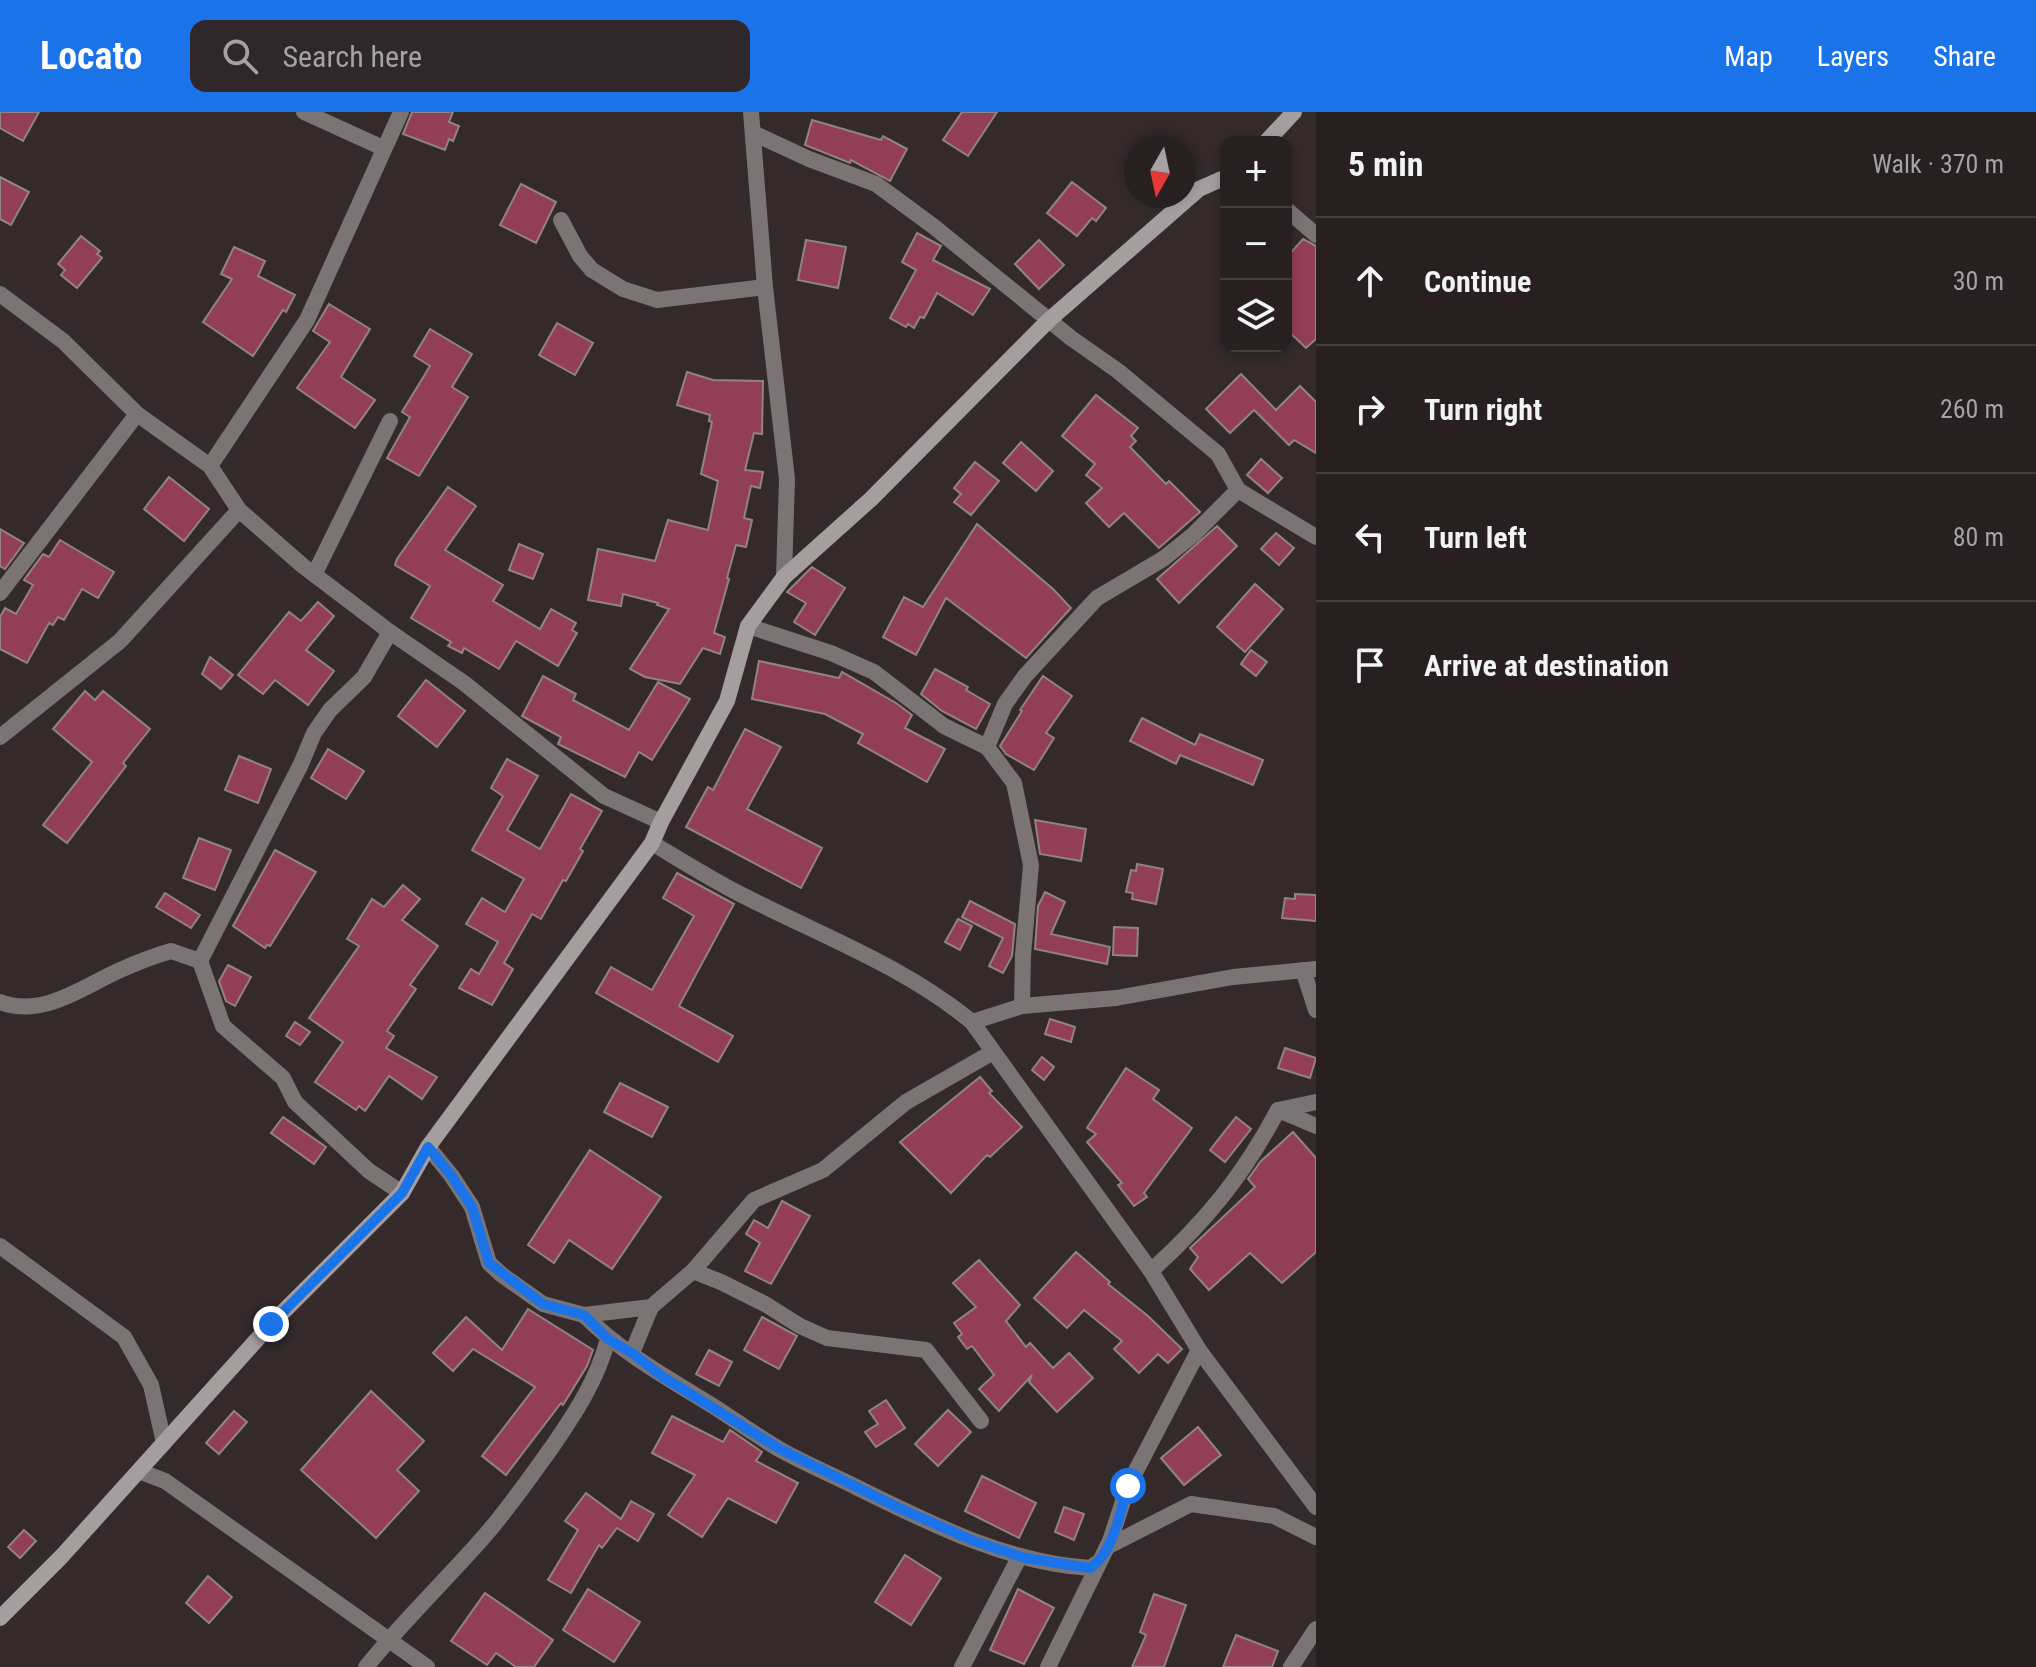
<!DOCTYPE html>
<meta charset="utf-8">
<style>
:root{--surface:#271f20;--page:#2f2729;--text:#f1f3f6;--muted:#a4a2a5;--line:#433d3e;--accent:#1a73e8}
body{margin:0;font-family:"Roboto Condensed",sans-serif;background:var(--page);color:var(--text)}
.controls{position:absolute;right:24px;top:24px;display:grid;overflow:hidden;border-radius:16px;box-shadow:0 4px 12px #0003}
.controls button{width:72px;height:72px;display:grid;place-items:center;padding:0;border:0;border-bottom:2px solid var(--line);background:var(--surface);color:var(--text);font:40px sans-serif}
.compass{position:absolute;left:1124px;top:24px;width:72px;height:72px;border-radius:50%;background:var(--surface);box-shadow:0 4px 12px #0003;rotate:189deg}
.stop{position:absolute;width:24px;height:24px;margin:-18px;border:6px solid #1a73e8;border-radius:50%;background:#fff}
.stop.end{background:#1a73e8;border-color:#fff;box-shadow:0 2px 8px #0008}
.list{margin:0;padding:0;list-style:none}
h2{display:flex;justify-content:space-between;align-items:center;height:104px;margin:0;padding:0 32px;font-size:34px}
h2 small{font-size:26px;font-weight:400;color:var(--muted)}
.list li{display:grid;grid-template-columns:52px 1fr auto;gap:24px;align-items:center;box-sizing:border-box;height:128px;padding:0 32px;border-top:2px solid var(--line)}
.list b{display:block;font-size:30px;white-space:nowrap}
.list em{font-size:26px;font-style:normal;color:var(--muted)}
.icon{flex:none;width:44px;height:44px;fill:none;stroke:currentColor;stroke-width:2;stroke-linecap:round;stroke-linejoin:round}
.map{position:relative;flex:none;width:1316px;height:1555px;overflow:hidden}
header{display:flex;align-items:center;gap:48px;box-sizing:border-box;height:112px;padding:0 40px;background:var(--accent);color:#fff}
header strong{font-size:38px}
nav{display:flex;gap:44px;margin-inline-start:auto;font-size:28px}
.search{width:560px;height:72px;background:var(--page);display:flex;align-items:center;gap:20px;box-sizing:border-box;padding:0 28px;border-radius:16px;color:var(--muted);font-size:30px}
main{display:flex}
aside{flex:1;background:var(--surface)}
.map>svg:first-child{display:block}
.building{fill:#923e56;stroke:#918385;stroke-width:2}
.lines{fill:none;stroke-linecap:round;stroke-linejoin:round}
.street{stroke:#7a7475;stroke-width:16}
.secondary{stroke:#a69d9f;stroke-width:16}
.route{stroke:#1a73e8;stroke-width:10}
</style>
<header>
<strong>Locato</strong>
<div class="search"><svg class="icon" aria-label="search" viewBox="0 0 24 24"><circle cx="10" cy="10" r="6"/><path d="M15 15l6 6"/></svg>Search here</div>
<nav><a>Map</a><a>Layers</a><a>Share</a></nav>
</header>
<main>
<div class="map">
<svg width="1316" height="1555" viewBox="0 0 1316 1555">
<rect width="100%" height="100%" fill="#34292b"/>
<!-- building -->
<g class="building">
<path d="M 0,0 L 39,0 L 23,29 L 0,16 Z"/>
<path d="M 412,0 L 453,0 L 449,10 L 459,14 L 453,29 L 449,27 L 445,38 L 403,22 Z"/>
<path d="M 962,0 L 997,0 L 968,44 L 943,28 Z"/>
<path d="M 812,8 L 881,28 L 883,24 L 907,37 L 890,69 L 851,48 L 850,51 L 805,33 Z"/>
<path d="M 0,65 L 29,80 L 11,113 L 0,107 Z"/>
<path d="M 1072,70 L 1106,96 L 1096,109 L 1092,106 L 1077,124 L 1047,101 Z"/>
<path d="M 521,72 L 556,90 L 536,131 L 500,113 Z"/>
<path d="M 917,121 L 941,134 L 933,148 L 990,177 L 973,203 L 937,181 L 924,206 L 920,205 L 914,216 L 908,212 L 906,215 L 890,206 L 916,158 L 902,150 Z"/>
<path d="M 81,124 L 100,139 L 97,142 L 102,146 L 77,176 L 61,163 L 65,158 L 58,152 Z"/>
<path d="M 1303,127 L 1316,134 L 1316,227 L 1306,236 L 1286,217 L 1286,146 Z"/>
<path d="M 806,128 L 846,135 L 838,176 L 798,168 Z"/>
<path d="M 1039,128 L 1064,153 L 1039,177 L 1015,152 Z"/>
<path d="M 234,135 L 265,149 L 258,164 L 295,183 L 286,200 L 283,198 L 253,244 L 203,210 L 232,167 L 221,162 Z"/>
<path d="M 329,192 L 370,217 L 341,265 L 375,288 L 355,316 L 297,276 L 330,230 L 313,219 Z"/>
<path d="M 557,211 L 593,231 L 575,263 L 539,243 Z"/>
<path d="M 430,217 L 472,242 L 452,275 L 468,285 L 419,364 L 387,346 L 410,305 L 402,300 L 430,254 L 414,244 Z"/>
<path d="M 687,260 L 713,268 L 763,269 L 762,322 L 754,321 L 745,358 L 763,360 L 760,376 L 751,374 L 744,406 L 752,408 L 746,435 L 736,433 L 727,466 L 729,467 L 714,521 L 725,525 L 720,542 L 703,536 L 680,572 L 645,565 L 630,557 L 669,497 L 657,493 L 658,491 L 623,482 L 621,494 L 588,488 L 598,437 L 655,449 L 668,408 L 708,418 L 718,369 L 701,362 L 712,310 L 709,309 L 710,303 L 677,293 Z"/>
<path d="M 1241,262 L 1276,298 L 1300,274 L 1316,290 L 1316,341 L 1294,328 L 1289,333 L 1254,298 L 1230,321 L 1206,297 Z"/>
<path d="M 1096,283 L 1138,316 L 1131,324 L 1136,329 L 1130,335 L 1166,372 L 1169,369 L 1200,400 L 1159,436 L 1124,401 L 1109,415 L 1086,391 L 1102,376 L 1086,363 L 1095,352 L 1062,324 Z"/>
<path d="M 1021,330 L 1053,359 L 1036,379 L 1003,351 Z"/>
<path d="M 1261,347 L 1282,366 L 1268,381 L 1247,363 Z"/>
<path d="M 975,350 L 999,369 L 971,403 L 954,390 L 961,382 L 954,376 Z"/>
<path d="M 169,365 L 209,397 L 184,429 L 144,397 Z"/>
<path d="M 448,375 L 476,394 L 445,438 L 503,473 L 493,489 L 540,517 L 551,497 L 576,511 L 572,518 L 577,521 L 558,554 L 516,529 L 499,557 L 464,536 L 462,541 L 448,534 L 451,530 L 411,506 L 430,474 L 395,453 L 397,447 Z"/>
<path d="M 977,412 L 1053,477 L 1071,496 L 1026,546 L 946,486 L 916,543 L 883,525 L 904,485 L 923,495 Z"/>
<path d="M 1217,414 L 1237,434 L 1179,491 L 1157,467 Z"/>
<path d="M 0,417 L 24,431 L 5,457 L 0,454 Z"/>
<path d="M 1276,421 L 1294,436 L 1279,453 L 1261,437 Z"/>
<path d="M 60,428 L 114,460 L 98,486 L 82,477 L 64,508 L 58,505 L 53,513 L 49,511 L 27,551 L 0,537 L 0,505 L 5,496 L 16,502 L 33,473 L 24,468 L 43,442 L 49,445 Z"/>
<path d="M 519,432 L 543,442 L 533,467 L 509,458 Z"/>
<path d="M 812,455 L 845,476 L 815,523 L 794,510 L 806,491 L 787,480 Z"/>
<path d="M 1255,472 L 1283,497 L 1245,540 L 1217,515 Z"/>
<path d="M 318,490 L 334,504 L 306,538 L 334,559 L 308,593 L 275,568 L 263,582 L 238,563 L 289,500 L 301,509 Z"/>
<path d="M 1251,538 L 1267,550 L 1256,564 L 1241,552 Z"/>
<path d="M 210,545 L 233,563 L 221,577 L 202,562 Z"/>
<path d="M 759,549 L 839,566 L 842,560 L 896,591 L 912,603 L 905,616 L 945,637 L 927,670 L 858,631 L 863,622 L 825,602 L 752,587 Z"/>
<path d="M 935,557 L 968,575 L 966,578 L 990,592 L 976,617 L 942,599 L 921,582 Z"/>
<path d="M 543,564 L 576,582 L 573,588 L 629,618 L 658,570 L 690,587 L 652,648 L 639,640 L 625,665 L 558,632 L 561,625 L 522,604 Z"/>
<path d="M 1043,564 L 1072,584 L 1046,621 L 1054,626 L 1034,658 L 1006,642 L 1000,634 L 1022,599 L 1020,598 Z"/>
<path d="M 426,568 L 465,599 L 437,635 L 398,604 Z"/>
<path d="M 85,579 L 95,588 L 103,579 L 150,617 L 123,651 L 126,654 L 67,731 L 43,713 L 92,650 L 53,617 Z"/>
<path d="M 1142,606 L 1195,633 L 1200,622 L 1263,648 L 1253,673 L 1180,643 L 1176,652 L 1130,629 Z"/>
<path d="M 745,617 L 781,635 L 747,697 L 822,736 L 801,776 L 686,715 L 708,675 L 713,678 Z"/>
<path d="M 328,637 L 364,659 L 346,687 L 311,666 Z"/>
<path d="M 239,644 L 271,657 L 258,691 L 225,678 Z"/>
<path d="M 507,647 L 538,664 L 507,718 L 540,737 L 571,682 L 602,699 L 580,737 L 583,739 L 566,769 L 563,768 L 541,807 L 532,802 L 504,851 L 513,857 L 492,893 L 459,876 L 471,857 L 479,862 L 498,830 L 466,812 L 482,786 L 505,800 L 524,767 L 472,738 L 503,684 L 491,676 Z"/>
<path d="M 1035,708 L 1086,717 L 1081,749 L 1040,742 Z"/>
<path d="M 199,726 L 231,738 L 215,778 L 183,766 Z"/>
<path d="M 275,738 L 316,760 L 270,834 L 267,833 L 265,836 L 233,814 Z"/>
<path d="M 1137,752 L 1163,757 L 1156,792 L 1132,787 L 1133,781 L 1126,780 L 1131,758 L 1136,759 Z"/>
<path d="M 677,761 L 734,792 L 679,894 L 733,924 L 718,950 L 596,881 L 611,855 L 652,878 L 694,804 L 663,786 Z"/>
<path d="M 403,773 L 420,787 L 402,808 L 438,834 L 410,873 L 416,877 L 387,919 L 394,924 L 386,936 L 437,965 L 422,987 L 389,964 L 365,999 L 359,994 L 356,998 L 315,970 L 343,930 L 309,906 L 359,834 L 347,827 L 372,787 L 384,795 Z"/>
<path d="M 1045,780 L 1065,790 L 1051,822 L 1110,835 L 1107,852 L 1035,837 L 1038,794 Z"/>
<path d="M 165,781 L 200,803 L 191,816 L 156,795 Z"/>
<path d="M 1295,782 L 1316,783 L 1316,809 L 1282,806 L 1285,786 L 1295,787 Z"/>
<path d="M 970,789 L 1015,812 L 1012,844 L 1003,861 L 989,854 L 1003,826 L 962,805 Z"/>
<path d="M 958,807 L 972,814 L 960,838 L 945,830 Z"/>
<path d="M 1114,815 L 1138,816 L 1137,844 L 1113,843 Z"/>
<path d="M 228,853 L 251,865 L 235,894 L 226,889 L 219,869 Z"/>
<path d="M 1050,907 L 1075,915 L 1071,930 L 1045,922 Z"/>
<path d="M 295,910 L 310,920 L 300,933 L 286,924 Z"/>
<path d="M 1285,936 L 1316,946 L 1310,966 L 1278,956 Z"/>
<path d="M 1042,945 L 1054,955 L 1044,968 L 1032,958 Z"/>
<path d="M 1126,956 L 1159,978 L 1153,987 L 1192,1016 L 1144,1081 L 1147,1085 L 1134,1094 L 1118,1073 L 1122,1071 L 1087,1030 L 1096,1022 L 1087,1016 Z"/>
<path d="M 980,965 L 992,979 L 989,981 L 1022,1015 L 990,1045 L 987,1043 L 951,1081 L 900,1030 Z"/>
<path d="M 620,971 L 668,995 L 652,1025 L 604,1000 Z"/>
<path d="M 283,1005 L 326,1035 L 314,1052 L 271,1021 Z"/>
<path d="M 1236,1005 L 1251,1017 L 1225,1050 L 1210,1038 Z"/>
<path d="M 1293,1020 L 1316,1046 L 1316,1140 L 1282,1171 L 1250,1141 L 1209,1178 L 1190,1157 L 1198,1145 L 1190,1136 L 1255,1075 L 1248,1067 L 1261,1049 Z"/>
<path d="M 590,1038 L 661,1085 L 612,1157 L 569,1128 L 554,1151 L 528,1133 Z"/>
<path d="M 782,1089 L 810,1104 L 771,1172 L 745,1159 L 760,1131 L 746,1122 L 754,1108 L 768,1116 Z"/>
<path d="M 1076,1140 L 1110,1170 L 1108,1172 L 1148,1204 L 1182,1237 L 1168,1251 L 1158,1242 L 1139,1261 L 1114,1237 L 1122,1229 L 1084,1198 L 1067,1216 L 1034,1186 Z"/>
<path d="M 979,1148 L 1020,1193 L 1006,1209 L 1026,1235 L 1030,1231 L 1053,1256 L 1069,1241 L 1093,1266 L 1057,1300 L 1029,1270 L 1032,1263 L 999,1299 L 979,1277 L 994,1263 L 972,1234 L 967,1237 L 958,1225 L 962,1222 L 954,1211 L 976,1195 L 953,1171 Z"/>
<path d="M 528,1197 L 593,1238 L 587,1254 L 563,1293 L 561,1291 L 506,1363 L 482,1344 L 535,1275 L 473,1237 L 453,1259 L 433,1241 L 466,1205 L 502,1238 Z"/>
<path d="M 762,1205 L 797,1224 L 779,1257 L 744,1238 Z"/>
<path d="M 709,1238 L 732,1250 L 719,1274 L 696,1262 Z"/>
<path d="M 371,1279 L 424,1329 L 397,1358 L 419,1379 L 376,1426 L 301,1358 Z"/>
<path d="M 886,1288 L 905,1316 L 876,1335 L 865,1320 L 878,1312 L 869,1299 Z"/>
<path d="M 948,1298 L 971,1320 L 938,1354 L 915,1332 Z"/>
<path d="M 234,1299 L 247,1310 L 219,1342 L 206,1331 Z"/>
<path d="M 672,1304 L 723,1330 L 730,1318 L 762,1340 L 756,1349 L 798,1371 L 776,1411 L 728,1386 L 702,1425 L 668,1403 L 695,1363 L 652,1341 Z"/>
<path d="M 1198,1315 L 1221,1343 L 1184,1373 L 1161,1346 Z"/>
<path d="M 982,1364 L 1036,1391 L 1019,1426 L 965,1399 Z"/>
<path d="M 586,1381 L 621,1407 L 631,1389 L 654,1402 L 638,1429 L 617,1416 L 602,1436 L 599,1433 L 571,1481 L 548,1468 L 578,1418 L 565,1409 Z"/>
<path d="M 1064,1395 L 1084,1402 L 1074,1428 L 1055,1420 Z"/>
<path d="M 24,1418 L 36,1429 L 20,1446 L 8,1435 Z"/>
<path d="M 905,1443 L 941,1466 L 911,1513 L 875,1490 Z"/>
<path d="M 208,1464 L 232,1485 L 209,1511 L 186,1491 Z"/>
<path d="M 588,1477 L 640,1510 L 614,1550 L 563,1518 Z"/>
<path d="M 1018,1477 L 1054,1496 L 1024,1552 L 990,1538 Z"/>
<path d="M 485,1481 L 553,1528 L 534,1555 L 516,1555 L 496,1541 L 487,1553 L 451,1529 Z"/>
<path d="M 1154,1482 L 1186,1493 L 1164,1555 L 1132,1555 L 1146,1523 L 1140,1520 Z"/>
<path d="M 1236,1523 L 1278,1539 L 1272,1555 L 1223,1555 Z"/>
</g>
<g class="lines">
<!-- street -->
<g class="street">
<path d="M 304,0 L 383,36"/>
<path d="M 751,0 L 765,175 L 787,367 L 784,465"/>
<path d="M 753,21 L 809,47 L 876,72 L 933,114 L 1071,226 L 1118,259 L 1218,342 L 1238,378 L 1316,425"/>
<path d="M 1286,97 L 1316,123"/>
<path d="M 561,108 L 580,144 L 592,158 L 623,177 L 657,188 L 765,175"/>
<path d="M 0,182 L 63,229 L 137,302 L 210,354 L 239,398 L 303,454 L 390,520 L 464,571 L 604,684 L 661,710"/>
<path d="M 210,354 L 307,208 L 401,0"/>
<path d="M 315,461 L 390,309"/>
<path d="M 0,481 L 137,302"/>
<path d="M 748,514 L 831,541 L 874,560 L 944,614 L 987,635 L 1014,671 L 1031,753 L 1023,843 L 1022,894"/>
<path d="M 0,625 L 120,529 L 239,398"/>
<path d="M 987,635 L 1005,592 L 1025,564 L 1097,486 L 1163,447 L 1193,423 L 1238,378"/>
<path d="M 652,731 C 682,749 712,768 742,783 C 820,823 904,854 972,910 L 1151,1159 L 1199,1238 L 1316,1395"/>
<path d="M 200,849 L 301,652 L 314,621 L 330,598 L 364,565 L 390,520"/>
<path d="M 1303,858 L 1316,898"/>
<path d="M 0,890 C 42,906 81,876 118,859 C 136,851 153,844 171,839 L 200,849 L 223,914 L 283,966 L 295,990 L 369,1059 L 402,1081"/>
<path d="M 972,910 L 1022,894 L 1116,886 L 1233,865 L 1316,857"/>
<path d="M 1278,998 L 1316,1014"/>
<path d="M 428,1035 L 451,1063 L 472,1095 L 489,1151 L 502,1163 L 543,1192 L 584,1203 L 651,1195 L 693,1159 L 754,1088 L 823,1058 L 906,990 L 993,940"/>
<path d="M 0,1134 L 124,1225 L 151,1273 L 164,1331"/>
<path d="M 693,1159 L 721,1170 L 765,1192 L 800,1214 L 827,1226 L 926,1238 L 981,1309"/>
<path d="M 1151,1159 C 1206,1109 1243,1064 1278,998 L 1316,990"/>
<path d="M 584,1203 C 622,1241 668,1266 713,1294 C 735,1308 757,1324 779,1337 C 804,1351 830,1362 856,1375 C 929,1411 1007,1451 1090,1456 L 1099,1450"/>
<path d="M 632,1241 L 651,1195"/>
<path d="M 139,1359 L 165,1369 L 427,1555"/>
<path d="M 1107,1435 L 1191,1392 L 1274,1404 L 1316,1425"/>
<path d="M 366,1555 C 402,1510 443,1471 481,1428 C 507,1399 529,1367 552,1335 C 576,1300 597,1268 608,1227"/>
<path d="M 962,1555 L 1020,1444"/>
<path d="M 1048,1555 L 1110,1429 L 1128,1374 L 1199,1238"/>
<path d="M 1291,1555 L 1316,1517"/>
</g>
<!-- secondary -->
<g class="secondary">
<path d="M 1266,30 L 1294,0"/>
<path d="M 0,1506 L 62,1444 L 271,1212 L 402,1081 L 428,1035 L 652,731 L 661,710 L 727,589 L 748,514 L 784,465 L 871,387 L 1049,208 L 1199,77 L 1226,65"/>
</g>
</g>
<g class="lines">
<!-- route -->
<path class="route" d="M 271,1212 L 402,1081 L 428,1035 L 451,1063 L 472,1095 L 489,1151 L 543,1192 L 584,1203 L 608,1227 L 632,1241 L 663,1265 L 780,1337 L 899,1396 L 974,1429 L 1025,1446 L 1090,1456 C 1114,1441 1120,1399 1128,1374"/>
</g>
</svg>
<div class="controls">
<button>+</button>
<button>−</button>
<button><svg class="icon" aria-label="layers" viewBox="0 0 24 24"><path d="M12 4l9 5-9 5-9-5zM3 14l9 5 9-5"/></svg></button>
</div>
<svg class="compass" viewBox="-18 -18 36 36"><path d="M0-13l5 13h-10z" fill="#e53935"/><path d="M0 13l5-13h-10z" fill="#a4a2a5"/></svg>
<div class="stop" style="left:1128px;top:1374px"></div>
<div class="stop end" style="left:271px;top:1212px"></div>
</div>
<aside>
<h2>5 min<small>Walk · 370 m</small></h2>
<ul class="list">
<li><svg class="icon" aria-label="ahead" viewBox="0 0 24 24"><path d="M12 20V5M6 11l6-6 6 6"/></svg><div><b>Continue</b></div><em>30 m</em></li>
<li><svg class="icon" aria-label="right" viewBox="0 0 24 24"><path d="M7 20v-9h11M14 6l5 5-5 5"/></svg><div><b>Turn right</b></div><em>260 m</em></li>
<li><svg class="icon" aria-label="left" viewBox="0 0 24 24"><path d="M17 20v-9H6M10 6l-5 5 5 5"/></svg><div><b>Turn left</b></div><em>80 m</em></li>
<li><svg class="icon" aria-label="arrive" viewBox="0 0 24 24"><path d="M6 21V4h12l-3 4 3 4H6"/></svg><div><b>Arrive at destination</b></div></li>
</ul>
</aside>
</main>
